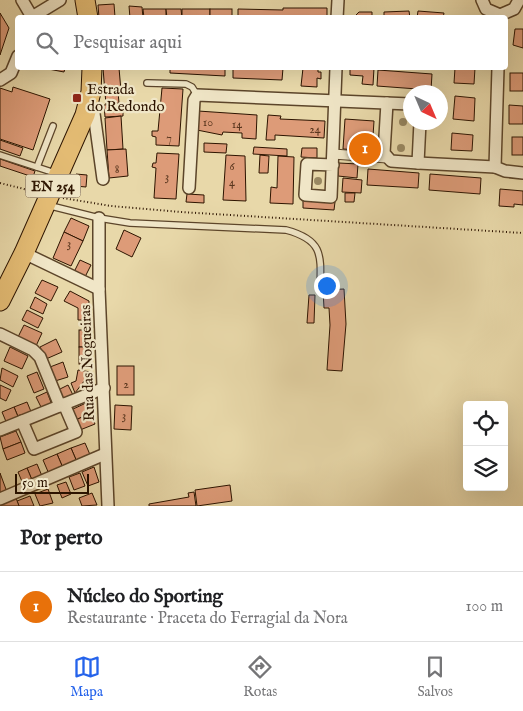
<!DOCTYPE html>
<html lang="pt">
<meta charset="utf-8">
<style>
:root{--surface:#fff;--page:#f2f2f2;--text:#202124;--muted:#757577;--line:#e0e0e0;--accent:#2563eb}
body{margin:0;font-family:"IM FELL English",serif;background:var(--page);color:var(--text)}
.controls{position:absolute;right:15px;bottom:15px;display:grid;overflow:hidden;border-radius:5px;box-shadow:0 5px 20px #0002}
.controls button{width:45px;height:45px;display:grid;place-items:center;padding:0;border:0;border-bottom:1px solid var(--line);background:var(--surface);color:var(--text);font:25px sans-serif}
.compass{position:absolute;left:403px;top:85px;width:45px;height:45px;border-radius:50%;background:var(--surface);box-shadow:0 5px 20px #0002;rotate:136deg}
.scale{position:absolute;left:15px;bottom:12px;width:74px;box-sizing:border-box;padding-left:5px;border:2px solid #2d1400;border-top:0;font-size:14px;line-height:18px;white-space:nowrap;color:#2d1400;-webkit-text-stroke:4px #f0e6c7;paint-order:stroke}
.you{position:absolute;left:326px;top:285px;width:18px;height:18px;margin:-12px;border:4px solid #fff;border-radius:50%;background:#1a73e8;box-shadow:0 0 0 8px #1a73e833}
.badge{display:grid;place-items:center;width:32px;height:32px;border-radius:50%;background:var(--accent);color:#fff;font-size:16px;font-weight:700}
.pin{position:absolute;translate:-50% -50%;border:2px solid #fff;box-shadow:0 1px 5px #0006}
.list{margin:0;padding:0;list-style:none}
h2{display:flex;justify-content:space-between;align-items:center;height:65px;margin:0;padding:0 20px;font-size:21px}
h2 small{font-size:16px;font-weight:400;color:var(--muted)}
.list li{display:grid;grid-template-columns:32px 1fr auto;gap:15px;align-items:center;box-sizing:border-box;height:70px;padding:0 20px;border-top:1px solid var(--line)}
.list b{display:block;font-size:19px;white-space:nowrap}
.list p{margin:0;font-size:16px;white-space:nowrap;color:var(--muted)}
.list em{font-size:16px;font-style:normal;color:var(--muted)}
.icon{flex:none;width:28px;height:28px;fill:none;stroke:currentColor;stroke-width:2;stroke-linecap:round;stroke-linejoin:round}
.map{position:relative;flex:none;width:523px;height:506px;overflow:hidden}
.search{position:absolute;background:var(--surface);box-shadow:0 5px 20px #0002;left:15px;right:15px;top:15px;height:55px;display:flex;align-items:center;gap:12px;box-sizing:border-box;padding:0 18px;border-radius:5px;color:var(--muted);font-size:19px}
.sheet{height:135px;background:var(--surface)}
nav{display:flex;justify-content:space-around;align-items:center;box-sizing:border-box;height:70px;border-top:1px solid var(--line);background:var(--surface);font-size:14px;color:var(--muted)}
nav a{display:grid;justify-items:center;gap:2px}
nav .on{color:var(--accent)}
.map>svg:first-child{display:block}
.building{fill:#dd9b78;stroke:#2d1400}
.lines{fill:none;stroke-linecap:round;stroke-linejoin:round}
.service-casing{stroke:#5c452a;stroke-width:8}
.pedestrian-casing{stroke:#5c452a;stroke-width:11}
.minor-casing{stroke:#5c452a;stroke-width:14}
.primary-casing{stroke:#2d1400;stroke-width:21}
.path{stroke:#2d1400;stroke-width:2;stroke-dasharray:1 2.5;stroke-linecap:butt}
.service{stroke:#f0e6c7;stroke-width:5.5}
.pedestrian{stroke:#f0e6c7;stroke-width:9}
.minor{stroke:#f0e6c7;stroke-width:11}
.primary{stroke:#e4bc74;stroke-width:19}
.tree{fill:#998862}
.poi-dot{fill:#8f2418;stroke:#f0e6c7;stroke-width:2}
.labels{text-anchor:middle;stroke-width:4.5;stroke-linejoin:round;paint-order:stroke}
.number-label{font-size:12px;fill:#59361e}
.shield{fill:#f0e6c7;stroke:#68533c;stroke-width:1}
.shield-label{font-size:14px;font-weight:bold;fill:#2d1400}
.poi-label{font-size:15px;fill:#2d1400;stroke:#f0e6c7;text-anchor:start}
.street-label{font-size:15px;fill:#2d1400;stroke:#f0e6c7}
</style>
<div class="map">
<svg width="523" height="506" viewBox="0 0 523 506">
<rect width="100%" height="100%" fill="#e8d8a9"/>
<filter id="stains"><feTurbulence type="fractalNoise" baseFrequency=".004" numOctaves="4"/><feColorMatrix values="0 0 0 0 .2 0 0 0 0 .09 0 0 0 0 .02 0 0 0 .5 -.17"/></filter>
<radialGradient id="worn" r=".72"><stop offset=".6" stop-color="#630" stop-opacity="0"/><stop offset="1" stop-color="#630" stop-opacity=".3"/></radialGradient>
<!-- building -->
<g class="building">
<path d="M 114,4 L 115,17 L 99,18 L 98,5 Z"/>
<path d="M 129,6 L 142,7 L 143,18 L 130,18 Z"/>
<path d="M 283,8 L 327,8 L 327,18 L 238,18 L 238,9 L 283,10 Z"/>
<path d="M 143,9 L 166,9 L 166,18 L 144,18 Z"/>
<path d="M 166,9 L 181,9 L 182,18 L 167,18 Z"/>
<rect x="182" y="9" width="28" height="9"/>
<rect x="210" y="9" width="22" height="9"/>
<path d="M 409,11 L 410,18 L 384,18 L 384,12 Z"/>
<path d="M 418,11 L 444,13 L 443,18 L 417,18 Z"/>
<path d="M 359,12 L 372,12 L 372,18 L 353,18 Z"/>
<path d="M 0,13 L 9,28 L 0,55 Z"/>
<path d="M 515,29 L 523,29 L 523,48 L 513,45 Z"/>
<path d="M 43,68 L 65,68 L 64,72 Z"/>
<path d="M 103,68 L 119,68 L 121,91 L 105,93 Z"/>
<path d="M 170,68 L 225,68 L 225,76 L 170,73 Z"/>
<path d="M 233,68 L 283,68 L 282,80 L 233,78 Z"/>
<path d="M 303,68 L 318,68 L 318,72 L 321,72 L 321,79 L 317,78 L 317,87 L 301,86 Z"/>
<path d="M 350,68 L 374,68 L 373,85 L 362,84 L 363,76 L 350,75 Z"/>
<path d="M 455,68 L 475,68 L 474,84 L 454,83 Z"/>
<path d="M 378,70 L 432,74 L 431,90 L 377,86 Z"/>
<rect x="510" y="73" width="13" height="18"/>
<path d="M 13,87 L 50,99 L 33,150 L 0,139 L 0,88 L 12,92 Z"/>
<path d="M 162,88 L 183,89 L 179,146 L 156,145 L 156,137 L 152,136 L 152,131 L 158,131 Z"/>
<path d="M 118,92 L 119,103 L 106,104 L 105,93 Z"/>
<path d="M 455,96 L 475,98 L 474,121 L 453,119 Z"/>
<path d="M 123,103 L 123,116 L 105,117 L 104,105 Z"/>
<path d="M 509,105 L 523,106 L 523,124 L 509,124 Z"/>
<path d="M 198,111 L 257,115 L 256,139 L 242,138 L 242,133 L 223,132 L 222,135 L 197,130 Z"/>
<path d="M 268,115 L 281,116 L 280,119 L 325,121 L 324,138 L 275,135 L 275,140 L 266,140 Z"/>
<path d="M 121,116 L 123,149 L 107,150 L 105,118 Z"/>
<path d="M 345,119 L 374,121 L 372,151 L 343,149 Z"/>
<path d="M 452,133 L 473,135 L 472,151 L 451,150 Z"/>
<rect x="512" y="137" width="11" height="18"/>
<path d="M 0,140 L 23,148 L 20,156 L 0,149 Z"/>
<path d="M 204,143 L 227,144 L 226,153 L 204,152 Z"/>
<path d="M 254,147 L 287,149 L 287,156 L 253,154 Z"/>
<path d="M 302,148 L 317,148 L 317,158 L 301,157 Z"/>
<path d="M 126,149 L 128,176 L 109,178 L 107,150 Z"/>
<path d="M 157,153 L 179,154 L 176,199 L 154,198 L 156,168 L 152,167 L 153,163 L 156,163 Z"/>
<path d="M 226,155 L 245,156 L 246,201 L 223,200 Z"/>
<path d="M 260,155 L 269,156 L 268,173 L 259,173 Z"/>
<path d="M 278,156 L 294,157 L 293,204 L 270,203 L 271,187 L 277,188 Z"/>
<path d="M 0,159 L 35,171 L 33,177 L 0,166 Z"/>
<path d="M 339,163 L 358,164 L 357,178 L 338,176 Z"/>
<path d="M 368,169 L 419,173 L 418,188 L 367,185 Z"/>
<path d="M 76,174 L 87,175 L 86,187 L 75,186 Z"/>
<path d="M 430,174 L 481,178 L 480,194 L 429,190 Z"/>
<path d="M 343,178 L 362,180 L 361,193 L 342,192 Z"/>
<path d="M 500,189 L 523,191 L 523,205 L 514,204 L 514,207 L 499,206 Z"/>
<path d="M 345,193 L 355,193 L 354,202 L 345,202 Z"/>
<path d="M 187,194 L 204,195 L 204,203 L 186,202 Z"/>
<path d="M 303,200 L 335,202 L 334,210 L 303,208 Z"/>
<path d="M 71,218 L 89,226 L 83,241 L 64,232 Z"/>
<path d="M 124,230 L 141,238 L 132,257 L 116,249 Z"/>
<path d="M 64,232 L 83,241 L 71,266 L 53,258 Z"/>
<path d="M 80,260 L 91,265 L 85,277 L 74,272 Z"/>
<path d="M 42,280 L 58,287 L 51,301 L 35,293 Z"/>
<path d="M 344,289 L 346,324 L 342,371 L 327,370 L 330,325 L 329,308 L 324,308 L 323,290 Z"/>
<path d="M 70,291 L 89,301 L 88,320 L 78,320 L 78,308 L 64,301 Z"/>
<path d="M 309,295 L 315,295 L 314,323 L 307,323 Z"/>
<path d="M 35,297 L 47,304 L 43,314 L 30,308 Z"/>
<path d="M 27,310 L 43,318 L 38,328 L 22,320 Z"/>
<path d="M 24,325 L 42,333 L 36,346 L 18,337 Z"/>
<rect x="79" y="330" width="12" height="17"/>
<path d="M 56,339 L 62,352 L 46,359 L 40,347 Z"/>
<path d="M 10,347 L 28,356 L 22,369 L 4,361 Z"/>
<rect x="79" y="347" width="12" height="17"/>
<path d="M 63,362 L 68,377 L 55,381 L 50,367 Z"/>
<rect x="117" y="366" width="17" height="29"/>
<path d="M 2,368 L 18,376 L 13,387 L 0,380 Z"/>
<path d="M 78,370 L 91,372 L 75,393 L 71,383 L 76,381 Z"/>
<path d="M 37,372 L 44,389 L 34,393 L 27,376 Z"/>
<path d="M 0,385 L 11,390 L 6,401 L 0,398 Z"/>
<path d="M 68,385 L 74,397 L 63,401 L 58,390 Z"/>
<path d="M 47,392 L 52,405 L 42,409 L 36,397 Z"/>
<path d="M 27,402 L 32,414 L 19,419 L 14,407 Z"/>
<path d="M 86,403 L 90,413 L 76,420 L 71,410 Z"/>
<path d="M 115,405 L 132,406 L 131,430 L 114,429 Z"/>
<path d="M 14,407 L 19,419 L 7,424 L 2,412 Z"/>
<path d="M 90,413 L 95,424 L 80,430 L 76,420 Z"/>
<path d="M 16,431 L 21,442 L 3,449 L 0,437 Z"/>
<path d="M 21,442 L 25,453 L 7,460 L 3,449 Z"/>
<path d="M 85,443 L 91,457 L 77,462 L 71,448 Z"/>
<path d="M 71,448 L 77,462 L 63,468 L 57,454 Z"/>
<path d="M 57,454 L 63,468 L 49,474 L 43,460 Z"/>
<path d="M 37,464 L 42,476 L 32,480 L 27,468 Z"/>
<path d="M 94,467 L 99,482 L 88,486 L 82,472 Z"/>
<path d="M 27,468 L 32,480 L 23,484 L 18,472 Z"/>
<path d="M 0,473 L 7,492 L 0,495 Z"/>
<path d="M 80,473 L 85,486 L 74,490 L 69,477 Z"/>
<path d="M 66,482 L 71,494 L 62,498 L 57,485 Z"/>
<path d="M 230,485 L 232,501 L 197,506 L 195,490 Z"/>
<path d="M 48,489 L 53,503 L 40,506 L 35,494 Z"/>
<path d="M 194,492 L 196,506 L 149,506 L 149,504 L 189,497 L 188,493 Z"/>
<path d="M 92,493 L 97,505 L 82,506 L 79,498 Z"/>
<path d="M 30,496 L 34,506 L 19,506 L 17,501 Z"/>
<path d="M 16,498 L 19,506 L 0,506 L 0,504 Z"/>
</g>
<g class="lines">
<defs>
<g id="service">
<path d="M 147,83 L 186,84 L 192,87 L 197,95"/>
<path d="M 0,155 L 55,173"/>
<path d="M 37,167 L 53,126"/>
<path d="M 47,205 L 99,218 L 130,223 L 286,230 C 324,240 321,256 320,290"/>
</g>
<path id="pedestrian" d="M 333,154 L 387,158"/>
<g id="minor">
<path d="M 22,0 L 32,17 L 60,0"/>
<path d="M 482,0 L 486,9 L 500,15 L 514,9 L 519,0"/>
<path d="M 337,18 L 338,0"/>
<path d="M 498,68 L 495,167 L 505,171 L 523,173"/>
<path d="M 0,80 L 11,73 L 18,56"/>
<path d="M 92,99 L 103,179"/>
<path d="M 387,103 L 384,153 L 391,161 L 418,163 L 420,122"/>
<path d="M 418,163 L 495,167"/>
<path d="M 333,165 L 307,164 L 305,195 L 331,197 L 336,68"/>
<path d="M 189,188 L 194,100 L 197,95 L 410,104"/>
<path d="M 99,218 L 99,289 L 108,506"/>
<path d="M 24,253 L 99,289"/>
<path d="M 0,334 L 33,350 L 40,357 L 60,406"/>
<path d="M 22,421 L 34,449 L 76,432 L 64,404"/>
<path d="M 0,430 L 104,388"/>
<path d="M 0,499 L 105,454"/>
</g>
<g id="primary">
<path d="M 85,0 L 88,18"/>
<path d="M 0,301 L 24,253 L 85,115 L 91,92 L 92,68"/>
</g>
</defs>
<!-- service casing -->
<use href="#service" class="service-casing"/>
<!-- pedestrian casing -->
<use href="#pedestrian" class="pedestrian-casing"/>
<!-- minor casing -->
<use href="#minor" class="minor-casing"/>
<!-- primary casing -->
<use href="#primary" class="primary-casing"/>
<!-- path -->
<g class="path">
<path d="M 0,183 L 36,192"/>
<path d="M 63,198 L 111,206 L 181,212 L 523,233"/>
</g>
<!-- service -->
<use href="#service" class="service"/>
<!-- pedestrian -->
<use href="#pedestrian" class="pedestrian"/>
<!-- minor -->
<use href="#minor" class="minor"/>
<!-- primary -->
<use href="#primary" class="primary"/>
</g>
<!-- trees -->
<g class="tree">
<circle cx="403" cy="122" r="4"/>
<circle cx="401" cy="148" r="4"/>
<circle cx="318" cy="181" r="4"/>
</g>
<!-- markers -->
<rect class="poi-dot" x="72" y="93" width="10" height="10" rx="2.5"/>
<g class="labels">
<!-- number labels -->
<g class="number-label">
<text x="208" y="126">10</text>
<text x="237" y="128">14</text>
<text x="315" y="133">24</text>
<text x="169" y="142">7</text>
<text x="232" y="170">6</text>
<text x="117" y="173">8</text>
<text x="167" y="180">3</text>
<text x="232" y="186">4</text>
<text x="69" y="247">3</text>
<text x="126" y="388">2</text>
<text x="124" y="419">3</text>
</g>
<!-- shield labels -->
<rect class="shield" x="25.5" y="174.5" width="55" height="23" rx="4"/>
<g class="shield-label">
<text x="53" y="191">EN 254</text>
</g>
<!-- poi labels -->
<g class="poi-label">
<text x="87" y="94">Estrada<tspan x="87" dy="17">do Redondo</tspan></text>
</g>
<!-- street labels -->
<g class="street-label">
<text transform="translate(87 363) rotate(-92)" y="5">Rua das Nogueiras</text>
</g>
</g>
<rect width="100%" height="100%" filter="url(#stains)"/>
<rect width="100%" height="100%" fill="url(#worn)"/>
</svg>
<div class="controls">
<button><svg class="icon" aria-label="locate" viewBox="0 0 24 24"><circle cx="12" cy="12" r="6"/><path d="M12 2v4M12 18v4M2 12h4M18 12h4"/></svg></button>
<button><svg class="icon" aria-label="layers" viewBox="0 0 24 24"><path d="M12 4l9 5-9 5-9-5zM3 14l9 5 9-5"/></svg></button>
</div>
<svg class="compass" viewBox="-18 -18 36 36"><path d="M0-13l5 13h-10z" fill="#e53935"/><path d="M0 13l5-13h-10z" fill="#757577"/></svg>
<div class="scale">50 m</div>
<div class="you"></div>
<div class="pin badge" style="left:365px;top:149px;background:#e8710a">1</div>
<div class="search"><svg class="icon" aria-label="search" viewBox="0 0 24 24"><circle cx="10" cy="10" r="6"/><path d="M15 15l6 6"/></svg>Pesquisar aqui</div>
</div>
<section class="sheet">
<h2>Por perto<small></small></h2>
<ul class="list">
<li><span class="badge" style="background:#e8710a">1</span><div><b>Núcleo do Sporting</b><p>Restaurante · Praceta do Ferragial da Nora</p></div><em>100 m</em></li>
</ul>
</section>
<nav>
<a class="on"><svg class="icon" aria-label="map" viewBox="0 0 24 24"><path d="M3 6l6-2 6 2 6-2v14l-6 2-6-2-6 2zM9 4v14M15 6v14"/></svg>Mapa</a>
<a><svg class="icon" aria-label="directions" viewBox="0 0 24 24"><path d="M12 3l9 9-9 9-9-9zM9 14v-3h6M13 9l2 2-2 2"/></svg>Rotas</a>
<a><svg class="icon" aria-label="saved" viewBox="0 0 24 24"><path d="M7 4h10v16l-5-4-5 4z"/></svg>Salvos</a>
</nav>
